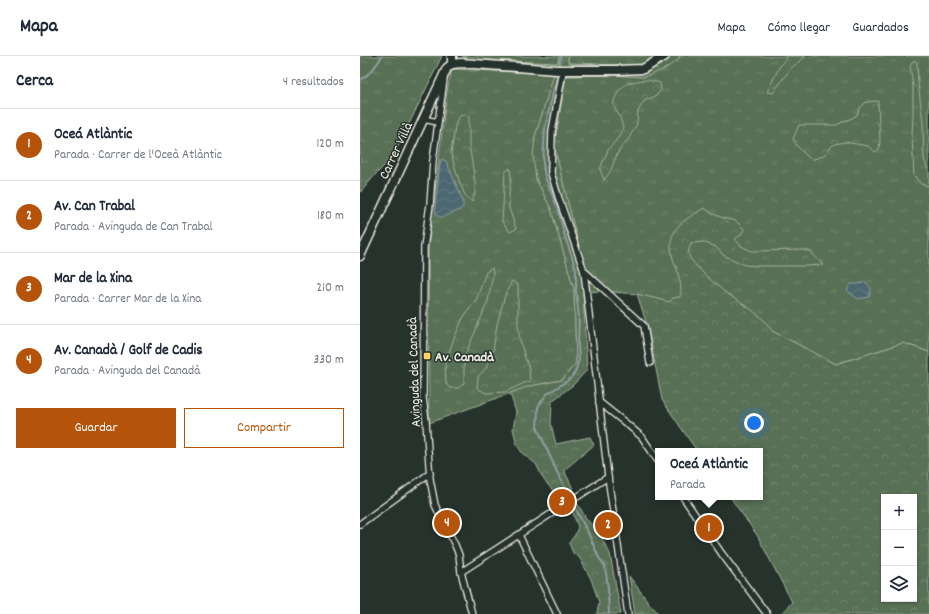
<!DOCTYPE html>
<html lang="es">
<meta charset="utf-8">
<style>
:root{--surface:#fff;--page:#f6f6f7;--text:#1f2937;--muted:#747a83;--line:#e0e1e3;--accent:#b45309}
body{margin:0;font-family:Dekko,sans-serif;background:var(--page);color:var(--text)}
.controls{position:absolute;right:12px;bottom:12px;display:grid;overflow:hidden;border-radius:0px;box-shadow:0 1px 3px #0004}
.controls button{width:36px;height:36px;display:grid;place-items:center;padding:0;border:0;border-bottom:1px solid var(--line);background:var(--surface);color:var(--text);font:20px sans-serif}
.you{position:absolute;left:394px;top:367px;width:14px;height:14px;margin:-10px;border:3px solid #fff;border-radius:50%;background:#1a73e8;box-shadow:0 0 0 6px #1a73e833}
.badge{display:grid;place-items:center;width:26px;height:26px;border-radius:50%;background:var(--accent);color:#fff;font-size:13px;font-weight:700}
.pin{position:absolute;translate:-50% -50%;border:2px solid #fff;box-shadow:0 1px 4px #0006}
.popup{position:absolute;left:295px;top:392px;width:108px;height:52px;box-sizing:border-box;display:grid;place-content:center;border-radius:0px;background:var(--surface);filter:drop-shadow(0 1px 3px #0005);font-size:13px;white-space:nowrap;color:var(--muted)}
.popup b{font-size:15px;color:var(--text)}
.popup::after{content:'';position:absolute;left:50%;top:100%;margin-left:-8px;border:8px solid transparent;border-top-color:var(--surface)}
.list{margin:0;padding:0;list-style:none}
h2{display:flex;justify-content:space-between;align-items:center;height:52px;margin:0;padding:0 16px;font-size:17px}
h2 small{font-size:13px;font-weight:400;color:var(--muted)}
.list li{display:grid;grid-template-columns:26px 1fr auto;gap:12px;align-items:center;box-sizing:border-box;height:72px;padding:0 16px;border-top:1px solid var(--line)}
.list b{display:block;font-size:15px;white-space:nowrap}
.list p{margin:0;font-size:13px;white-space:nowrap;color:var(--muted)}
.list em{font-size:13px;font-style:normal;color:var(--muted)}
.actions{display:flex;gap:8px;padding:12px 16px}
.actions a{flex:1;padding:9px 0;border:1px solid var(--accent);border-radius:0px;text-align:center;font-size:14px;color:var(--accent)}
.actions .main{background:var(--accent);color:#fff}
.icon{flex:none;width:22px;height:22px;fill:none;stroke:currentColor;stroke-width:2;stroke-linecap:round;stroke-linejoin:round}
.map{position:relative;flex:none;width:569px;height:558px;overflow:hidden}
header{display:flex;align-items:center;gap:24px;box-sizing:border-box;height:56px;padding:0 20px;background:var(--surface);border-bottom:1px solid var(--line)}
header strong{font-size:19px}
nav{display:flex;gap:22px;margin-inline-start:auto;font-size:14px}
main{display:flex}
aside{flex:1;background:var(--surface)}
.map>svg:first-child{display:block}
.grass{fill:url(#grass-tufts);stroke:#a6b09e}
.forest{fill:url(#forest-crowns);stroke:#a6b09e;fill-rule:evenodd}
.pitch{fill:#587055;stroke:#a6b09e}
.water{fill:url(#water-waves);stroke:#8f9ea1}
.lines{fill:none;stroke-linecap:round;stroke-linejoin:round}
.stream{stroke:#8f9ea1;stroke-width:2}
.street-casing{stroke:#f4f1e8;stroke-width:8}
.secondary-casing{stroke:#f4f1e8;stroke-width:11}
.street{stroke:#26332d;stroke-width:5.5}
.secondary{stroke:#26332d;stroke-width:8}
.poi-dot{fill:#ffd166;stroke:#26332d;stroke-width:1.5}
.labels{text-anchor:middle;stroke-width:3;stroke-linejoin:round;paint-order:stroke}
.street-label{font-size:14px;fill:#f4f1e8;stroke:#26332d}
.poi-label{font-size:14px;font-weight:bold;fill:#f4f1e8;stroke:#26332d;text-anchor:start}
</style>
<header>
<strong>Mapa</strong>
<nav><a>Mapa</a><a>Cómo llegar</a><a>Guardados</a></nav>
</header>
<main>
<aside>
<h2>Cerca<small>4 resultados</small></h2>
<ul class="list">
<li><span class="badge">1</span><div><b>Oceá Atlàntic</b><p>Parada · Carrer de l'Oceà Atlàntic</p></div><em>120 m</em></li>
<li><span class="badge">2</span><div><b>Av. Can Trabal</b><p>Parada · Avinguda de Can Trabal</p></div><em>180 m</em></li>
<li><span class="badge">3</span><div><b>Mar de la Xina</b><p>Parada · Carrer Mar de la Xina</p></div><em>210 m</em></li>
<li><span class="badge">4</span><div><b>Av. Canadà / Golf de Cadis</b><p>Parada · Avinguda del Canadà</p></div><em>330 m</em></li>
</ul>
<div class="actions"><a class="main">Guardar</a><a>Compartir</a></div>
</aside>
<div class="map">
<svg width="569" height="558" viewBox="0 0 569 558">
<defs>
<pattern id="grass-tufts" width="24" height="20" patternUnits="userSpaceOnUse"><rect width="24" height="20" fill="#587055"/><path d="M3 7l-1-3M5 7V3M7 7l1-3M15 17l-1-3M17 17v-4M19 17l1-3" fill="none" stroke="#71856d"/></pattern>
<pattern id="forest-crowns" width="20" height="18" patternUnits="userSpaceOnUse"><rect width="20" height="18" fill="#587055"/><path d="M2 6a3 3 0 1 1 6 0M12 15a3 3 0 1 1 6 0" fill="none" stroke="#71856d"/></pattern>
<pattern id="water-waves" width="16" height="10" patternUnits="userSpaceOnUse"><rect width="16" height="10" fill="#4b6771"/><path d="M0 5q4-4 8 0t8 0" fill="none" stroke="#667d85"/></pattern>
</defs>
<rect width="100%" height="100%" fill="#26332d"/>
<filter id="ink" filterUnits="userSpaceOnUse"><feTurbulence type="fractalNoise" baseFrequency=".025" numOctaves="2"/><feDisplacementMap in="SourceGraphic" scale="8" xChannelSelector="R" yChannelSelector="G"/><feConvolveMatrix kernelMatrix="1 2 1 2 8 2 1 2 1" color-interpolation-filters="sRGB"/></filter>
<g filter="url(#ink)">
<!-- grass -->
<g class="grass">
<path d="M 0,0 L 82,0 L 33,101 L 15,119 L 0,137 Z"/>
<path d="M 208,0 L 296,0 L 290,5 L 279,10 L 208,7 Z"/>
<path d="M 320,0 L 569,0 L 569,296 L 543,287 L 476,308 L 412,275 L 277,238 L 240,235 L 230,236 L 194,90 L 206,20 L 254,19 L 284,21 L 318,4 Z"/>
<path d="M 92,13 L 195,18 L 175,81 L 176,123 L 191,153 L 214,233 L 216,307 L 202,324 L 170,330 L 69,367 L 68,192 L 87,35 Z"/>
<path d="M 269,520 L 289,547 L 299,558 L 275,558 Z"/>
</g>
<!-- forest -->
<g class="forest">
<path d="M 199,0 L 208,0 L 208,7 L 279,10 L 290,5 L 296,0 L 320,0 L 318,4 L 303,14 L 284,21 L 254,19 L 206,20 L 194,90 L 230,236 L 223,236 L 227,314 L 213,329 L 192,345 L 191,368 L 196,388 L 230,381 L 234,389 L 204,414 L 214,435 L 201,444 L 184,424 L 176,408 L 163,398 L 157,389 L 153,373 L 156,356 L 150,337 L 170,330 L 202,324 L 216,307 L 214,233 L 191,153 L 176,123 L 173,100 L 175,81 L 194,18 L 141,15 L 142,4 L 197,7 Z"/>
<path d="M 428,0 L 446,0 L 431,12 L 413,37 L 407,36 C 413,25 419,8 428,0 Z"/>
<path d="M 554,4 L 557,7 L 558,26 L 563,67 L 564,103 L 569,116 L 569,130 L 561,128 L 554,120 L 552,79 L 553,58 L 553,30 L 550,10 Z"/>
<path d="M 288,24 L 300,27 L 301,34 L 296,40 L 284,45 L 278,55 L 277,68 L 269,82 L 258,96 L 250,116 L 244,124 L 240,113 L 248,94 L 258,82 L 263,72 L 260,61 L 253,49 C 258,29 267,25 288,24 Z"/>
<path d="M 518,45 L 519,68 L 520,84 L 519,94 L 515,96 L 508,90 L 485,86 L 474,88 L 463,100 L 451,104 L 437,90 L 433,83 L 439,69 L 476,69 L 492,62 L 497,59 L 500,52 L 506,46 Z"/>
<path d="M 105,58 L 109,60 L 109,88 L 115,126 L 115,138 L 112,146 L 105,139 L 99,125 L 91,98 L 95,70 L 98,61 Z"/>
<path d="M 150,112 L 151,122 L 149,138 L 149,152 L 156,173 L 150,176 L 142,166 L 145,116 Z"/>
<path d="M 344,152 L 353,158 L 363,162 L 376,165 L 384,173 L 381,179 L 375,183 L 381,190 L 392,195 L 444,194 L 451,196 L 463,209 L 446,210 L 396,210 L 385,209 L 363,199 L 356,191 L 343,186 L 331,187 L 328,197 L 331,204 L 346,220 L 366,237 L 392,254 L 405,265 L 412,275 L 476,308 L 543,287 L 569,296 L 569,558 L 421,558 L 432,546 L 397,479 L 370,441 L 400,441 L 400,395 L 337,395 L 302,344 L 288,272 L 277,238 L 310,246 L 313,242 L 320,241 C 322,231 320,226 318,217 C 316,211 313,204 312,199 C 306,172 325,164 344,152 ZM 524,441 L 554,441 L 554,543 L 524,543 Z"/>
<path d="M 132,212 L 133,218 L 128,245 L 104,302 L 104,327 L 99,332 L 90,332 L 86,328 L 85,308 L 93,285 L 103,262 L 117,242 L 126,216 Z"/>
<path d="M 152,225 L 158,229 L 158,270 L 160,284 L 164,299 L 169,312 L 170,325 L 162,328 L 145,336 L 126,337 L 117,332 L 118,321 L 126,312 L 133,295 L 137,269 L 145,239 Z"/>
<path d="M 217,447 L 226,462 L 241,481 L 250,498 L 261,558 L 237,558 L 239,546 L 231,523 L 219,501 L 213,497 L 209,487 L 215,479 L 218,471 L 211,452 Z"/>
</g>
<!-- pitch -->
<path class="pitch" d="M 102,0 L 199,0 L 198,7 L 109,3 Z"/>
<!-- water -->
<g class="water">
<path d="M 82,103 L 86,105 L 103,145 L 103,151 L 100,154 L 83,161 C 76,162 75,157 75,151 L 80,107 Z"/>
<path d="M 505,226 C 512,231 512,234 509,241 L 498,243 L 490,237 L 487,234 L 491,228 L 499,228 Z"/>
</g>
<g class="lines">
<!-- stream -->
<g class="stream">
<path d="M 199,12 L 201,0"/>
<path d="M 198,16 L 185,71 L 183,108 L 185,121 L 198,153 L 205,181 L 212,201 L 216,214 L 216,234 L 219,262 L 218,288 L 219,304 L 215,316 L 211,322 L 207,325 L 187,338 L 181,346 L 178,351 L 178,354 L 177,371 L 197,416 L 230,481 L 239,502 L 245,510 L 248,532 L 249,558"/>
<path d="M 0,24 C 9,19 17,9 22,0"/>
</g>
<defs>
<g id="street">
<path d="M 203,15 L 192,75 L 191,117 L 199,143 L 224,215 L 248,421 L 268,558"/>
<path d="M 84,23 L 73,104 L 70,148 L 64,191 L 63,342 L 66,365 L 70,423 L 75,449 L 95,489 L 99,499 L 101,516 L 112,558"/>
<path d="M 63,63 L 78,66"/>
<path d="M 224,215 L 284,270 L 290,307"/>
<path d="M 239,346 L 268,369 L 282,381 L 298,405"/>
<path d="M 323,441 L 362,498 L 407,558"/>
<path d="M 0,468 L 70,417"/>
<path d="M 159,479 L 197,558"/>
<path d="M 101,516 L 248,421"/>
</g>
<g id="secondary">
<path d="M 92,8 L 101,7 L 197,14 L 257,14 L 283,13 L 305,0"/>
<path d="M 0,200 L 87,12 L 92,8 L 92,0"/>
</g>
</defs>
<!-- street casing -->
<use href="#street" class="street-casing"/>
<!-- secondary casing -->
<use href="#secondary" class="secondary-casing"/>
<!-- street -->
<use href="#street" class="street"/>
<!-- secondary -->
<use href="#secondary" class="secondary"/>
</g>
</g>
<!-- markers -->
<rect class="poi-dot" x="63" y="296" width="8" height="8" rx="2"/>
<g class="labels">
<!-- street labels -->
<g class="street-label">
<text transform="translate(35 94) rotate(-65)" y="5">Carrer Villà</text>
<text transform="translate(53 316) rotate(-92)" y="5">Avinguda del Canadà</text>
</g>
<!-- poi labels -->
<g class="poi-label">
<text x="75" y="305">Av. Canadà</text>
</g>
</g>
</svg>
<div class="controls">
<button>+</button>
<button>−</button>
<button><svg class="icon" aria-label="layers" viewBox="0 0 24 24"><path d="M12 4l9 5-9 5-9-5zM3 14l9 5 9-5"/></svg></button>
</div>
<div class="you"></div>
<div class="pin badge" style="left:349px;top:472px">1</div>
<div class="popup"><b>Oceá Atlàntic</b>Parada</div>
<div class="pin badge" style="left:248px;top:469px">2</div>
<div class="pin badge" style="left:202px;top:446px">3</div>
<div class="pin badge" style="left:87px;top:467px">4</div>
</div>
</main>
